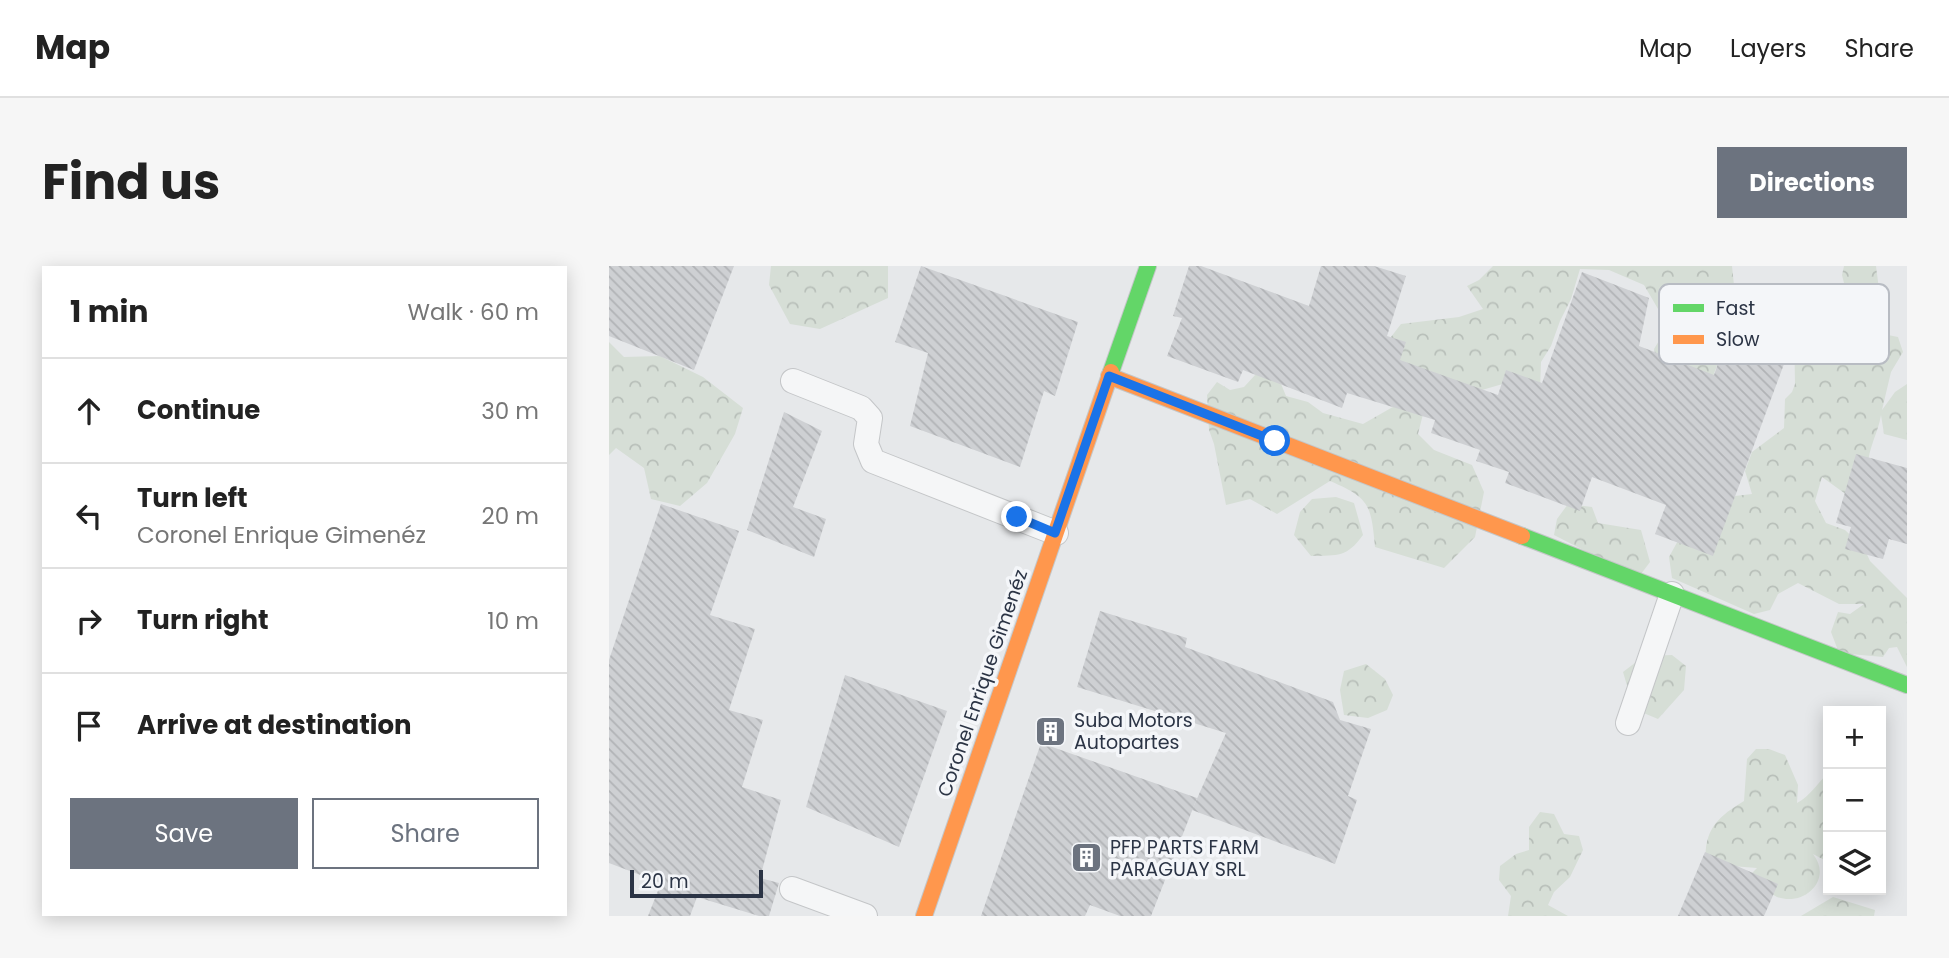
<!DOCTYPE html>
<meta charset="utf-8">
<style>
:root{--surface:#fff;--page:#f6f6f6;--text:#222;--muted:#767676;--line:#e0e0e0;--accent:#6c737f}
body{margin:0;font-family:Poppins,sans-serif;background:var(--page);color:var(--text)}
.controls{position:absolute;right:21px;bottom:21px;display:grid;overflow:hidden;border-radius:0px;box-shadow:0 4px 18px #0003}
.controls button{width:63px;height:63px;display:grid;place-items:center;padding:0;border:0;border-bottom:2px solid var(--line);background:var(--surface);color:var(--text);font:35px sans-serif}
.scale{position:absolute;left:21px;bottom:18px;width:133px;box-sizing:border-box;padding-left:7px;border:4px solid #2b3445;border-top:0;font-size:19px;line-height:24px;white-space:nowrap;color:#2b3445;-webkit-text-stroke:5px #f4f6f9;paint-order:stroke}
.stop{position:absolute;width:21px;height:21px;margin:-16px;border:5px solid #1a73e8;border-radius:50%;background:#fff}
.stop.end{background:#1a73e8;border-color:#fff;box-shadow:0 2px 7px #0008}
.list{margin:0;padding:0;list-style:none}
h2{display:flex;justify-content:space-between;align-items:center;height:91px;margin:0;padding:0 28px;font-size:30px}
h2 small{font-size:23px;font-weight:400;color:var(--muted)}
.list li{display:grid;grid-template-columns:46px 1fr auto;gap:21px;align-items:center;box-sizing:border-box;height:105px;padding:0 28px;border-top:2px solid var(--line)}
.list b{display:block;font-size:26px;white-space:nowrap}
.list p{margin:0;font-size:23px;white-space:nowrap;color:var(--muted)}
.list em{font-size:23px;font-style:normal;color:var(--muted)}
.actions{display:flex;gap:14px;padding:21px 28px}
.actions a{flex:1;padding:16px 0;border:2px solid var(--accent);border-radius:0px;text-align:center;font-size:24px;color:var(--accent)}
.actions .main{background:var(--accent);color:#fff}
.icon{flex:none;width:38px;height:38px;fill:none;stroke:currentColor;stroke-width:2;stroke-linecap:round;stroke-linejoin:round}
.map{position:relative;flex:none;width:1298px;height:650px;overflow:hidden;border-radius:0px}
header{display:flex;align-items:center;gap:42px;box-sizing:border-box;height:98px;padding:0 35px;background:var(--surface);border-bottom:2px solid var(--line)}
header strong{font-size:33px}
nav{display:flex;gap:38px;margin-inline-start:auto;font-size:24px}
.intro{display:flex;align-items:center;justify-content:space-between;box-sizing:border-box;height:168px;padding:0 42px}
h1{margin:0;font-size:49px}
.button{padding:18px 32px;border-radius:0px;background:var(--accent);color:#fff;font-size:24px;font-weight:700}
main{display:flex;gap:42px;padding:0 42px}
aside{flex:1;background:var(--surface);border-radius:0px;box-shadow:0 4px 18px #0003}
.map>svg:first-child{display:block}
.forest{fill:url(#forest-crowns)}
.building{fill:url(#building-back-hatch)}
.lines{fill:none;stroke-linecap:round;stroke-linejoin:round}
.lane-casing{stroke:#c4c6c8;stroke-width:26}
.fast-casing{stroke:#c4c6c8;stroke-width:18}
.slow-casing{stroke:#c4c6c8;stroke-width:18}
.lane{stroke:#f5f6f7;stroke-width:24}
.fast{stroke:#63d668;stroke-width:16}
.slow{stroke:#ff974d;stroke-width:16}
.route{stroke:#1a73e8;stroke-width:9}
.labels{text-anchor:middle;stroke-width:7;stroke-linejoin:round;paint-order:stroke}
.street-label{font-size:19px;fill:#2b3445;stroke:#f4f6f9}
.poi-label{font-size:19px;fill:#2b3445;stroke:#f4f6f9;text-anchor:start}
.key{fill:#f4f6f9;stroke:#b8bcc3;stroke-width:2}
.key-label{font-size:19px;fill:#2b3445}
</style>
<header>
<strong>Map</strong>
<nav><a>Map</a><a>Layers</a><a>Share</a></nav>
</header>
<div class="intro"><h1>Find us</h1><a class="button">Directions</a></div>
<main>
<aside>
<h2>1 min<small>Walk · 60 m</small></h2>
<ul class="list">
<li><svg class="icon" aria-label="ahead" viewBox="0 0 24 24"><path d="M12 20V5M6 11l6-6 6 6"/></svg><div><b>Continue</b></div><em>30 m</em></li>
<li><svg class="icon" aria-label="left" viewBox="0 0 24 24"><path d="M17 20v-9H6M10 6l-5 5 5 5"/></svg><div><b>Turn left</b><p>Coronel Enrique Gimenéz</p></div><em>20 m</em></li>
<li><svg class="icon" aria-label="right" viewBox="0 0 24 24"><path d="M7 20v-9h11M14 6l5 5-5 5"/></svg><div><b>Turn right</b></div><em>10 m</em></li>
<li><svg class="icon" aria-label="arrive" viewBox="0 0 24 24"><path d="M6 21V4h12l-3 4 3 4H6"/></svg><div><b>Arrive at destination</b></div></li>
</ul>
<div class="actions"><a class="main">Save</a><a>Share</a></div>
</aside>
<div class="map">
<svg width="1298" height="650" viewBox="0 0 1298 650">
<defs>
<pattern id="forest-crowns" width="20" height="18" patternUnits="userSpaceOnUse" patternTransform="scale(1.75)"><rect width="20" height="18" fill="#d6ded6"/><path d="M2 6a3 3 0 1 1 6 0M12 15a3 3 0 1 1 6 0" fill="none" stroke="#b8bfb9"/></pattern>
<pattern id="building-back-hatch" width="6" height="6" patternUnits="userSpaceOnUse" patternTransform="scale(1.75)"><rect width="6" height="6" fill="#ced0d3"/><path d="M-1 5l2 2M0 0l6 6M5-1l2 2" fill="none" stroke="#b1b3b6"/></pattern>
</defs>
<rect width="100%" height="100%" fill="#e6e8ea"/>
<!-- forest -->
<g class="forest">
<path d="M 162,0 L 279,0 L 279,32 L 211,63 L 181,58 L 160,19 Z"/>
<path d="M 884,0 L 1123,0 L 1126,29 L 1121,51 L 1115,63 L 1111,92 L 1104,110 L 1051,108 L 1045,83 L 1059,60 L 1035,19 L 1000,4 L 971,3 L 962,33 L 951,55 L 942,80 L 932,96 L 931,124 L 904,115 L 873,124 L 798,120 L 775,80 L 792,58 L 850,51 L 874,43 L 858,20 L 870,14 Z"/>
<path d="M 1235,0 L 1267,0 L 1271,31 L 1266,53 L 1274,68 L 1289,71 L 1294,86 L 1282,106 L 1273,144 L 1286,126 L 1298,118 L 1298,174 L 1275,168 L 1272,149 C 1269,168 1258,184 1259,203 L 1238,229 L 1213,211 L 1206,235 L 1217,257 L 1236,264 L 1255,282 L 1261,295 L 1298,332 L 1298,401 L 1288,381 L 1280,382 L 1274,391 L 1230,387 L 1222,366 L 1229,346 L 1241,348 L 1255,338 L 1230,338 L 1189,317 L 1169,328 L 1161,344 L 1145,348 L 1063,312 L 1060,291 L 1071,271 C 1096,263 1117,256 1126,230 L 1143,228 L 1136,205 L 1143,186 L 1175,162 L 1176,133 L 1183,126 L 1186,118 L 1185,59 L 1198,41 L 1223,34 L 1236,21 L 1233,9 Z"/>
<path d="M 0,76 L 15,91 L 51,90 L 94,111 L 134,142 L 126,168 L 98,217 L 71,240 L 42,233 L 35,202 L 7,182 L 0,189 Z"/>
<path d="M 647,108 L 670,113 L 677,130 L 699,136 L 714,147 L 754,158 L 789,138 L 814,148 L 809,168 L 825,184 L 863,199 L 875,226 L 866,271 L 835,302 L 766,281 C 762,239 761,232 721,215 L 668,248 L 641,233 L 617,239 L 605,178 L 600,164 L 598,129 L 608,116 L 621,124 L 635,121 Z"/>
<path d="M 727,231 L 745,237 L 754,269 C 737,292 730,289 702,290 L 685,269 L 691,246 L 703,233 Z"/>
<path d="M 959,238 L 983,241 L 989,257 L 1032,264 L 1041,296 L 1029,312 L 945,269 L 948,253 Z"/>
<path d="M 1063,389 L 1077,400 L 1075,424 L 1049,453 L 1025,443 L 1014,406 L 1035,390 Z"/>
<path d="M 757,398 L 776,413 L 784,429 L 778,444 L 759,452 L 735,449 L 731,424 L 735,405 Z"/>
<path d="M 1147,483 L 1160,483 L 1176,489 L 1189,519 L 1188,537 C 1201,530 1208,518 1219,507 L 1219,596 L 1204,588 C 1224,613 1196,641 1168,631 C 1159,627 1150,614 1143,607 L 1148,602 L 1097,598 C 1094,565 1108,551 1135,535 L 1138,493 Z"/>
<path d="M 931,546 L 945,548 L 955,568 L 970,570 L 974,584 L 961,611 L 945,626 L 939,639 L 959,650 L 899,650 L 902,630 L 890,614 L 891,600 L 907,588 L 920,584 L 920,561 Z"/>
<path d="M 1224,631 L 1266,644 L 1265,650 L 1192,650 Z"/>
</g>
<!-- building -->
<g class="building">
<path d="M 0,0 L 125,0 L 85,104 L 0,70 Z"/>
<path d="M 312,0 L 469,56 L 446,130 L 435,125 L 411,201 L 301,160 L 319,87 L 286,76 Z"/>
<path d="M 580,0 L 592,0 L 700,40 L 712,0 L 765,0 L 797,10 L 778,70 L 797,76 L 791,94 L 889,129 L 897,104 L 933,117 L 973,6 L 1040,32 L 1030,80 L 1105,109 L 1123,57 L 1182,79 L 1104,290 L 1046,268 L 1057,239 L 983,211 L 971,245 L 896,217 L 900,206 L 867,195 L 871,184 L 822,167 L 826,154 L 738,127 L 733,142 L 634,104 L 629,116 L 558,90 L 573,52 L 564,50 Z"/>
<path d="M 175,146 L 213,165 L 184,241 L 217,253 L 205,291 L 138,264 Z"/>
<path d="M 1247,188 L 1298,202 L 1298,278 L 1280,273 L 1274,293 L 1236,283 L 1242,261 L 1227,257 Z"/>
<path d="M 52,238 L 130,265 L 101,349 L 146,363 L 120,444 L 154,454 L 133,521 L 172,534 L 151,612 L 170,617 L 160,650 L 150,650 L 88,631 L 81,650 L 39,650 L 52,617 L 0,597 L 0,394 Z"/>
<path d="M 491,345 L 578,372 L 576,381 L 724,436 L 731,454 L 762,463 L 739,530 L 748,534 L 726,598 L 583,544 L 617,467 L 468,421 Z"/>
<path d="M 236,409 L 338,445 L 290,581 L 197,541 Z"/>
<path d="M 432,477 L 588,532 L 542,650 L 511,650 L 481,639 L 476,650 L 372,650 Z"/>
<path d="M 1096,586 L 1169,618 L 1155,650 L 1069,650 Z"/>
</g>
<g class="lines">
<defs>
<g id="lane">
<path d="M 184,115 L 252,142 L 261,152 L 257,178 L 264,195 L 447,267"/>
<path d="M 1019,457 L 1063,328"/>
<path d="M 183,623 L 256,650"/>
</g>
<g id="fast">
<path d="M 502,106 L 539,0"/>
<path d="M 913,270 L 1298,419"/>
</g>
<g id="slow">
<path d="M 500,110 L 913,270"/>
<path d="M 315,650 L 502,106"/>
</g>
</defs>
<!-- lane casing -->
<use href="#lane" class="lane-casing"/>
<!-- fast casing -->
<use href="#fast" class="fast-casing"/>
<!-- slow casing -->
<use href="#slow" class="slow-casing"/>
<!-- lane -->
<use href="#lane" class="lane"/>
<!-- fast -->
<use href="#fast" class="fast"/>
<!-- slow -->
<use href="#slow" class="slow"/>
</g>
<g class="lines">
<!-- route -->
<path class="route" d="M 408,251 L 446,267 L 500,110 L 666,175"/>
</g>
<!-- icons -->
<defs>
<symbol id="building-square" viewBox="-11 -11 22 22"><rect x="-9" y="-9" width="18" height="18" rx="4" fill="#6c737f" stroke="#f4f6f9"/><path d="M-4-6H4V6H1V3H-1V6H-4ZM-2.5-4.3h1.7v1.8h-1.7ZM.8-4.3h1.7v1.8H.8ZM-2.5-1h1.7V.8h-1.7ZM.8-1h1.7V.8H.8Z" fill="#fff"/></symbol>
</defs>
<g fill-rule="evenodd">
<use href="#building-square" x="424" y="448" width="35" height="35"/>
<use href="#building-square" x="460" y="574" width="35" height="35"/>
</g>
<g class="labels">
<!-- street labels -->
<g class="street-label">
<text transform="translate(373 417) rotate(-71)" y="7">Coronel Enrique Gimenéz</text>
</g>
<!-- poi labels -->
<g class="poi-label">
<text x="465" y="461">Suba Motors<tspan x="465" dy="22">Autopartes</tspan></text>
<text x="501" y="588">PFP PARTS FARM<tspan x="501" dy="22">PARAGUAY SRL</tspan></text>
</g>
</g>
<!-- legend -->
<rect x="1050" y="18" width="230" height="80" rx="10" class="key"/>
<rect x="1064" y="38" width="31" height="8" fill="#63d668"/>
<rect x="1064" y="69" width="31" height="9" fill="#ff974d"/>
<g class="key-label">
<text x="1107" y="49">Fast</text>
<text x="1107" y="80">Slow</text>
</g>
</svg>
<div class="controls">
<button>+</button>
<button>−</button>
<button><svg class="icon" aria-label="layers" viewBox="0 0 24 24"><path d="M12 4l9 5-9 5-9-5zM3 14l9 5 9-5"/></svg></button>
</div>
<div class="scale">20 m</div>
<div class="stop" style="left:666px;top:175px"></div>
<div class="stop end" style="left:408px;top:251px"></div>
</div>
</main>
